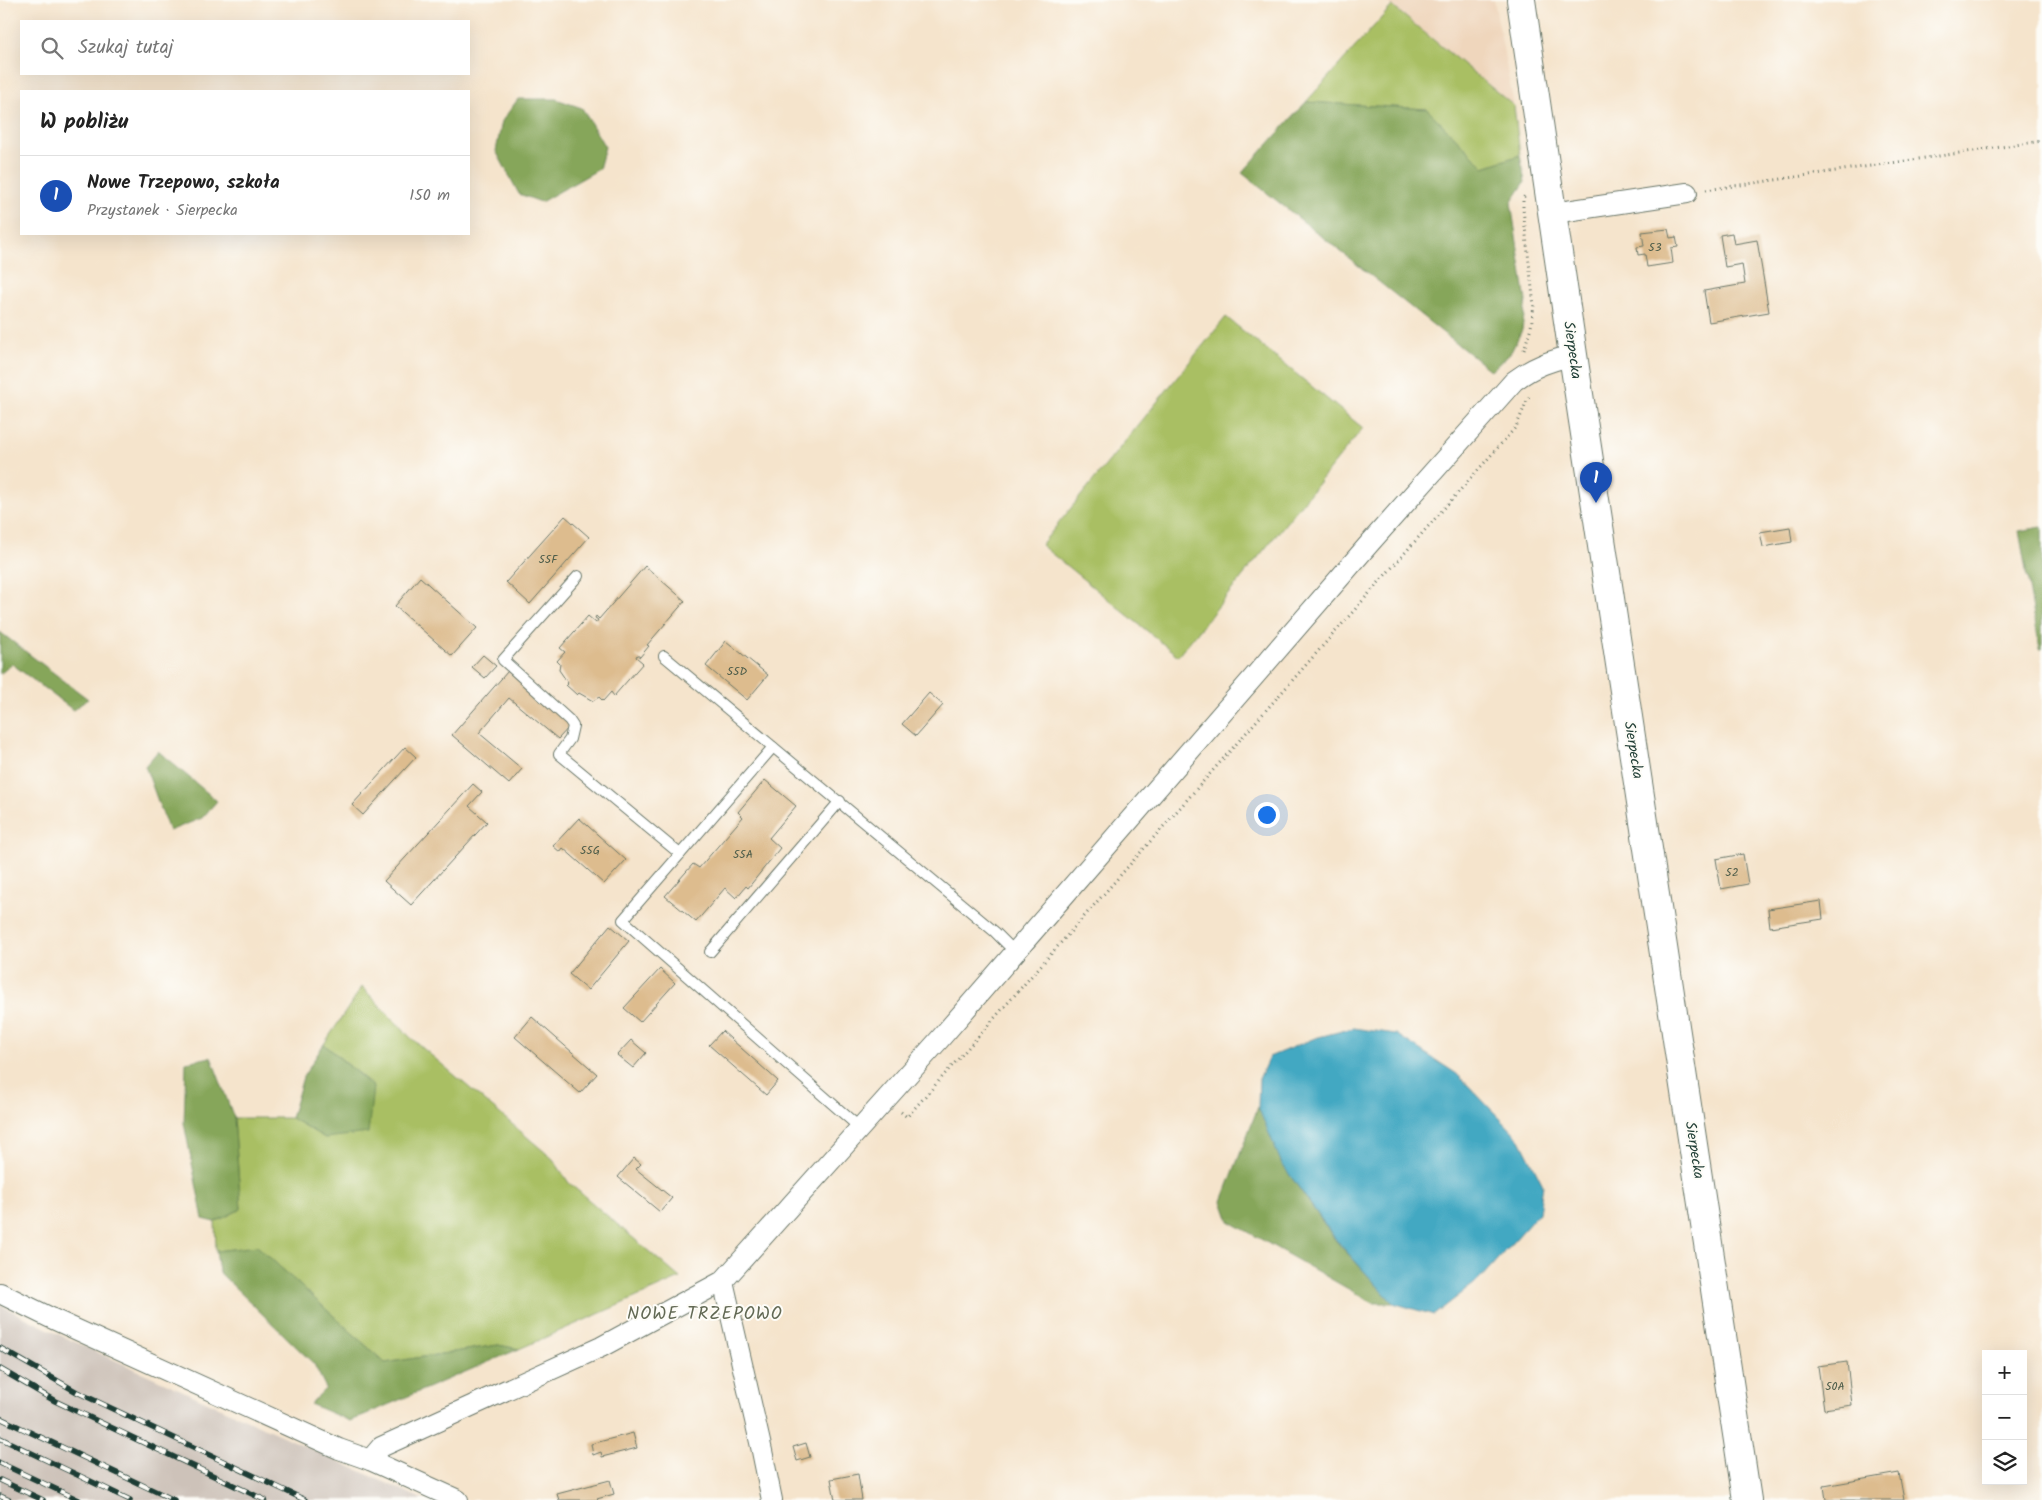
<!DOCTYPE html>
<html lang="pl">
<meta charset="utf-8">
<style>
:root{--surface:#fff;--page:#f2f2f2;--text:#222;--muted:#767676;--line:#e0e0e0;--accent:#db2777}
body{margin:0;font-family:Kalam,sans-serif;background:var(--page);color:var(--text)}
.controls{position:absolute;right:15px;bottom:15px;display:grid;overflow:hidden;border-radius:0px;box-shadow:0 5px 20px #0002}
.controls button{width:45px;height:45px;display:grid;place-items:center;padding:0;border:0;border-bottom:1px solid var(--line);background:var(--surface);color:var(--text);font:25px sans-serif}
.you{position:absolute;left:1266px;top:814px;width:18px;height:18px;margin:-12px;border:4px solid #fff;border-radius:50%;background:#1a73e8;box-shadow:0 0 0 8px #1a73e833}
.badge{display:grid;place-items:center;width:32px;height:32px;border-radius:50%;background:var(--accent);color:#fff;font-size:16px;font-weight:700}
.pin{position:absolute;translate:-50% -41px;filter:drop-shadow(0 1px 2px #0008)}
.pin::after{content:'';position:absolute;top:26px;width:18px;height:15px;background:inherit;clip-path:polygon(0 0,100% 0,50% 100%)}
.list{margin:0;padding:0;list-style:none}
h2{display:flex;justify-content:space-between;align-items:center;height:65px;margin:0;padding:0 20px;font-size:21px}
h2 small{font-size:16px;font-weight:400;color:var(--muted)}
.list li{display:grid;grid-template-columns:32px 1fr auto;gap:15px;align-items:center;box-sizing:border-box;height:80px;padding:0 20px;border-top:1px solid var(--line)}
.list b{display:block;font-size:19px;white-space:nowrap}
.list p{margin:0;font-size:16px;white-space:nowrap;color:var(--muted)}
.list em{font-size:16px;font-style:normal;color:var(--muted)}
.icon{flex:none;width:28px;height:28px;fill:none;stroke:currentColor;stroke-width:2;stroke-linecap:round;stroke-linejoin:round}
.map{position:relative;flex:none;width:2042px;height:1500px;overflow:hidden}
.search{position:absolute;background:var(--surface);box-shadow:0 5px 20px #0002;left:20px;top:20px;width:450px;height:55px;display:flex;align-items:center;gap:12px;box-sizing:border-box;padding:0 18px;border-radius:0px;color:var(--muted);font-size:19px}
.panel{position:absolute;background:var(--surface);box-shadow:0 5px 20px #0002;left:20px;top:90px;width:450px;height:145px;border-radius:0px}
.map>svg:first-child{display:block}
.built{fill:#efd6bc}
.industrial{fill:#cdc2b9}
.green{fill:#a9bf64;stroke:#647e4c}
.forest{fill:#86a65a;stroke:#527247}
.water{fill:#42a8c2;stroke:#30727b}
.building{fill:#ddbc8e}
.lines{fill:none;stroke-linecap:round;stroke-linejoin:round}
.lane-casing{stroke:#6a7769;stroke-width:12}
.street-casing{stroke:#6a7769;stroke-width:22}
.secondary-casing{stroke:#6a7769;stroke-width:30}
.path{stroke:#6a7769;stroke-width:3;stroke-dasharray:1 4;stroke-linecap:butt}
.lane{stroke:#fff;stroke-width:10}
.street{stroke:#fff;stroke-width:20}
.secondary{stroke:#fff;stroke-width:28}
.rail-casing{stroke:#1f3d34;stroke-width:5.5}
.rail{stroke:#fdfcf7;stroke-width:4;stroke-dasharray:11;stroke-linecap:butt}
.labels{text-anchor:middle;stroke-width:4;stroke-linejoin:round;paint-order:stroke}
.number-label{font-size:12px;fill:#4e5d4a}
.street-label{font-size:15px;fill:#1f3d34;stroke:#fdfcf7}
.quarter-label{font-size:18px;letter-spacing:1px;fill:#626954;stroke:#fdfcf7}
</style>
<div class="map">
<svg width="2042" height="1500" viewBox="0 0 2042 1500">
<rect width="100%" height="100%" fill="#fdfcf7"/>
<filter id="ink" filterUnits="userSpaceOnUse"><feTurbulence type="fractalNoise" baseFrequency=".02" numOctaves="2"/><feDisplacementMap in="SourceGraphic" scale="10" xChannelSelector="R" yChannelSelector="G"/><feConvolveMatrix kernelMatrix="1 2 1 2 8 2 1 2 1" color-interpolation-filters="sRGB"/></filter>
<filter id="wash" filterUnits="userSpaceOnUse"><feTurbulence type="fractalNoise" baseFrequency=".0096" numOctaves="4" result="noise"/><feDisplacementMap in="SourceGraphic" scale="20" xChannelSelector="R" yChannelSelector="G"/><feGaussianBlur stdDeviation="1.12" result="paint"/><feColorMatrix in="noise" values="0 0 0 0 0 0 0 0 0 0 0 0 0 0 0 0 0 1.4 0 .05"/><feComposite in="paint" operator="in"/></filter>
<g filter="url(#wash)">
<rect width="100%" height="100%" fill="#f5e4cc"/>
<!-- built -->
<path class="built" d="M 1385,0 L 1494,0 L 1514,106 L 1392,6 Z"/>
<!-- industrial -->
<path class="industrial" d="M 0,1305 L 66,1338 L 424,1500 L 0,1500 Z"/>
<!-- green -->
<g class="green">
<path d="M 1392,6 L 1514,106 L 1520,155 L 1484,167 L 1427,109 L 1306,102 Z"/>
<path d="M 1226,317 L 1363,428 L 1178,656 L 1041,545 Z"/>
<path d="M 362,987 L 411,1038 L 553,1159 L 569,1183 L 680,1278 L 519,1349 L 498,1345 L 385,1363 L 257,1246 L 216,1251 L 215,1222 L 241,1209 L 234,1118 L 291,1118 L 325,1138 L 373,1086 L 324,1044 Z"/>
</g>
<!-- forest -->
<g class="forest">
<path d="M 518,99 L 556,99 L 582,108 L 605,147 L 599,169 L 541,202 L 519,194 L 496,151 L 502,121 Z"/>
<path d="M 1306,102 L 1427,109 L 1484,167 L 1520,155 L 1525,182 L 1511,203 L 1526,301 L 1522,330 L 1511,352 L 1491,371 L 1242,173 Z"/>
<path d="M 2042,527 L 2042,649 L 2040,649 L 2019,531 Z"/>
<path d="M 0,632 L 88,699 L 73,710 L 12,664 L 0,674 Z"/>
<path d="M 158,751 L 217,801 L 202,818 L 169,831 L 145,766 Z"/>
<path d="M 324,1044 L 373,1087 L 368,1133 L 325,1138 L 291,1118 L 303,1077 Z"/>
<path d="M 211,1057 L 234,1118 L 241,1209 L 215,1222 L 203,1219 L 184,1123 L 186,1062 Z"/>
<path d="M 1258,1107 L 1282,1164 L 1336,1241 L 1393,1303 L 1373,1303 L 1229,1221 L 1222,1201 Z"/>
<path d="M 257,1246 L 385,1363 L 498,1345 L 519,1349 L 350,1421 L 310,1404 L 326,1388 L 314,1364 L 219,1272 L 216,1251 Z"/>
</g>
<!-- water -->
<path class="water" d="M 1353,1028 L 1396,1034 L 1457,1074 L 1520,1139 L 1543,1185 L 1539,1213 L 1479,1280 L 1434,1315 L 1393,1303 L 1337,1241 L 1282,1164 L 1258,1107 L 1259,1079 L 1269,1057 L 1315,1038 Z"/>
<g id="blocks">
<!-- building -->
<g class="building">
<path d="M 1668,229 L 1670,238 L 1676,237 L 1678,247 L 1671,248 L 1673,263 L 1647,267 L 1645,254 L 1638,255 L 1637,247 L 1644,246 L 1642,232 Z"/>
<path d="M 1732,233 L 1734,244 L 1757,240 L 1769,312 L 1709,322 L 1704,291 L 1745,284 L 1742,264 L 1725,267 L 1720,235 Z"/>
<path d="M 565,516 L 589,537 L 530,604 L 506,582 Z"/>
<path d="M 1790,527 L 1792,542 L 1763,547 L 1760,532 Z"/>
<path d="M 645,566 L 685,601 L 647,645 L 649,646 L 640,657 L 637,655 L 636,657 L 643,663 L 614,696 L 611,692 L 603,701 L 599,697 L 593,701 L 579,693 L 577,695 L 566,685 L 568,683 L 559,670 L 560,664 L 557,661 L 565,652 L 560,648 L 588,616 L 596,623 L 598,620 L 595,618 L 596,616 L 599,619 Z"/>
<path d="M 420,577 L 477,628 L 452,656 L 395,606 Z"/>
<path d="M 726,641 L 768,675 L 747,700 L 706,666 Z"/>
<path d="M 483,655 L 496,666 L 485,678 L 472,667 Z"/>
<path d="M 508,671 L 571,725 L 558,739 L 509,698 L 479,733 L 522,769 L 509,784 L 452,735 Z"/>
<path d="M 929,693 L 943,705 L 916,736 L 902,724 Z"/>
<path d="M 405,747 L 416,757 L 363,815 L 352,805 Z"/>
<path d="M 765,780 L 796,806 L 769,838 L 780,848 L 748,888 L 746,886 L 736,898 L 725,888 L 696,922 L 665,896 L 693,864 L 699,868 L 743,817 L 738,812 Z"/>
<path d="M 473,784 L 482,792 L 469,806 L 487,822 L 411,905 L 384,881 Z"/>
<path d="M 579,818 L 626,860 L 604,884 L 563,848 L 560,852 L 553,846 Z"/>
<path d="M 1743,854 L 1748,884 L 1721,889 L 1716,859 Z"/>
<path d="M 1821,901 L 1823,919 L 1770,927 L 1768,909 Z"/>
<path d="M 610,925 L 629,941 L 588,990 L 569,974 Z"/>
<path d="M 660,969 L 675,983 L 640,1022 L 624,1008 Z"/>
<path d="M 532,1017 L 597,1074 L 580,1093 L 515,1037 Z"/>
<path d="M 722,1031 L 778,1081 L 766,1095 L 709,1045 Z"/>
<path d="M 631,1040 L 646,1053 L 633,1068 L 617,1055 Z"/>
<path d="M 634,1158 L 641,1164 L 636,1169 L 672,1198 L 660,1212 L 618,1177 Z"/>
<path d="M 1847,1362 L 1852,1405 L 1824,1409 L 1818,1366 Z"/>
<path d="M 633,1433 L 637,1448 L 602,1457 L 601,1452 L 593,1455 L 591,1444 Z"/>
<path d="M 806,1443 L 810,1457 L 797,1461 L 793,1447 Z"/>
<path d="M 1899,1473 L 1904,1500 L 1826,1500 L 1824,1486 Z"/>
<path d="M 858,1474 L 862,1500 L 835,1500 L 831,1479 Z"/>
<path d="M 610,1480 L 614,1494 L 597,1499 L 598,1500 L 559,1500 L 557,1494 Z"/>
</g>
</g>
</g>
<g filter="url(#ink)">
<use href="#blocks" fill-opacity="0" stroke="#6a7769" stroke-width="1"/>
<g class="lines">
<defs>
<g id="lane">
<path d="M 578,576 L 503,660 L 569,720 L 573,726 L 570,739 L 559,754 L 680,854"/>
<path d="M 664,656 L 995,932 L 1015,952"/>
<path d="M 773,747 L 623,920 L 860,1128"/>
<path d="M 710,952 L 840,801"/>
</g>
<g id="street">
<path d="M 1553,213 L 1687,193"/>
<path d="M 723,1281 L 762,1451 L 772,1500"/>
<path d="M 0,1293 L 51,1318 L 339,1449 L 370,1460 L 381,1447 L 601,1347 L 723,1281 L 939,1040 L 1369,544 L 1514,381 C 1534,366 1550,361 1573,355"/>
<path d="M 370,1460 L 458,1500"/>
</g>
<path id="secondary" d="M 1521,0 L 1573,355 L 1747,1500"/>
</defs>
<!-- lane casing -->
<use href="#lane" class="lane-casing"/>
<!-- street casing -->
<use href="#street" class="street-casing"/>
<!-- secondary casing -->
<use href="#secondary" class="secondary-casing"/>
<!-- path -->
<g class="path">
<path d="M 1706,190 L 2042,141"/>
<path d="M 1524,350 L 1531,327 L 1534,306 L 1523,209 L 1523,198 L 1526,194"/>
<path d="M 901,1112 L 907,1117 L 1516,427 L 1529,396"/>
</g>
<!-- lane -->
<use href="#lane" class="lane"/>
<!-- street -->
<use href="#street" class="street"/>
<!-- secondary -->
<use href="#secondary" class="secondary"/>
<defs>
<g id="rail">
<path d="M 0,1348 L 77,1392 L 305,1500"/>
<path d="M 0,1369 L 55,1401 L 265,1500"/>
<path d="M 0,1418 L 174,1500"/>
<path d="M 0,1438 L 130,1500"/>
<path d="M 0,1463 L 79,1500"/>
<path d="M 0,1480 L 43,1500"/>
<path d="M 0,1496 L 9,1500"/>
</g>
</defs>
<!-- rail casing -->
<use href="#rail" class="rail-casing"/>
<!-- rail -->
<use href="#rail" class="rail"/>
</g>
</g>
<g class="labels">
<!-- number labels -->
<g class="number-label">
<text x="1655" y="251">53</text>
<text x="548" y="563">55F</text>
<text x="737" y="675">55D</text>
<text x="590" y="854">55G</text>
<text x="743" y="858">55A</text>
<text x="1732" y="876">52</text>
<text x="1835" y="1390">50A</text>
</g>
<!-- street labels -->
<g class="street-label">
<text transform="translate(1573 350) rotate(82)" y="5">Sierpecka</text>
<text transform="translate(1634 750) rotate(81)" y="5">Sierpecka</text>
<text transform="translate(1695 1150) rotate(81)" y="5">Sierpecka</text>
</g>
<!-- quarter labels -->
<g class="quarter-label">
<text x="705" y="1319">NOWE TRZEPOWO</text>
</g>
</g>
</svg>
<div class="controls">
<button>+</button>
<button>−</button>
<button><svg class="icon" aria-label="layers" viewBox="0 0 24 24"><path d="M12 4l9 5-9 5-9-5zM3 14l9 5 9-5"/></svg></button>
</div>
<div class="you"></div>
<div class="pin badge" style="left:1596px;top:503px;background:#1a4fb4">1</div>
<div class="search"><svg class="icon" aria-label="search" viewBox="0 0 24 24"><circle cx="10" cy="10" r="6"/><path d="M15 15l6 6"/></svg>Szukaj tutaj</div>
<section class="panel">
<h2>W pobliżu<small></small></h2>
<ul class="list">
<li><span class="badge" style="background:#1a4fb4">1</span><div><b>Nowe Trzepowo, szkoła</b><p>Przystanek · Sierpecka</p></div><em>150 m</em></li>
</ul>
</section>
</div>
